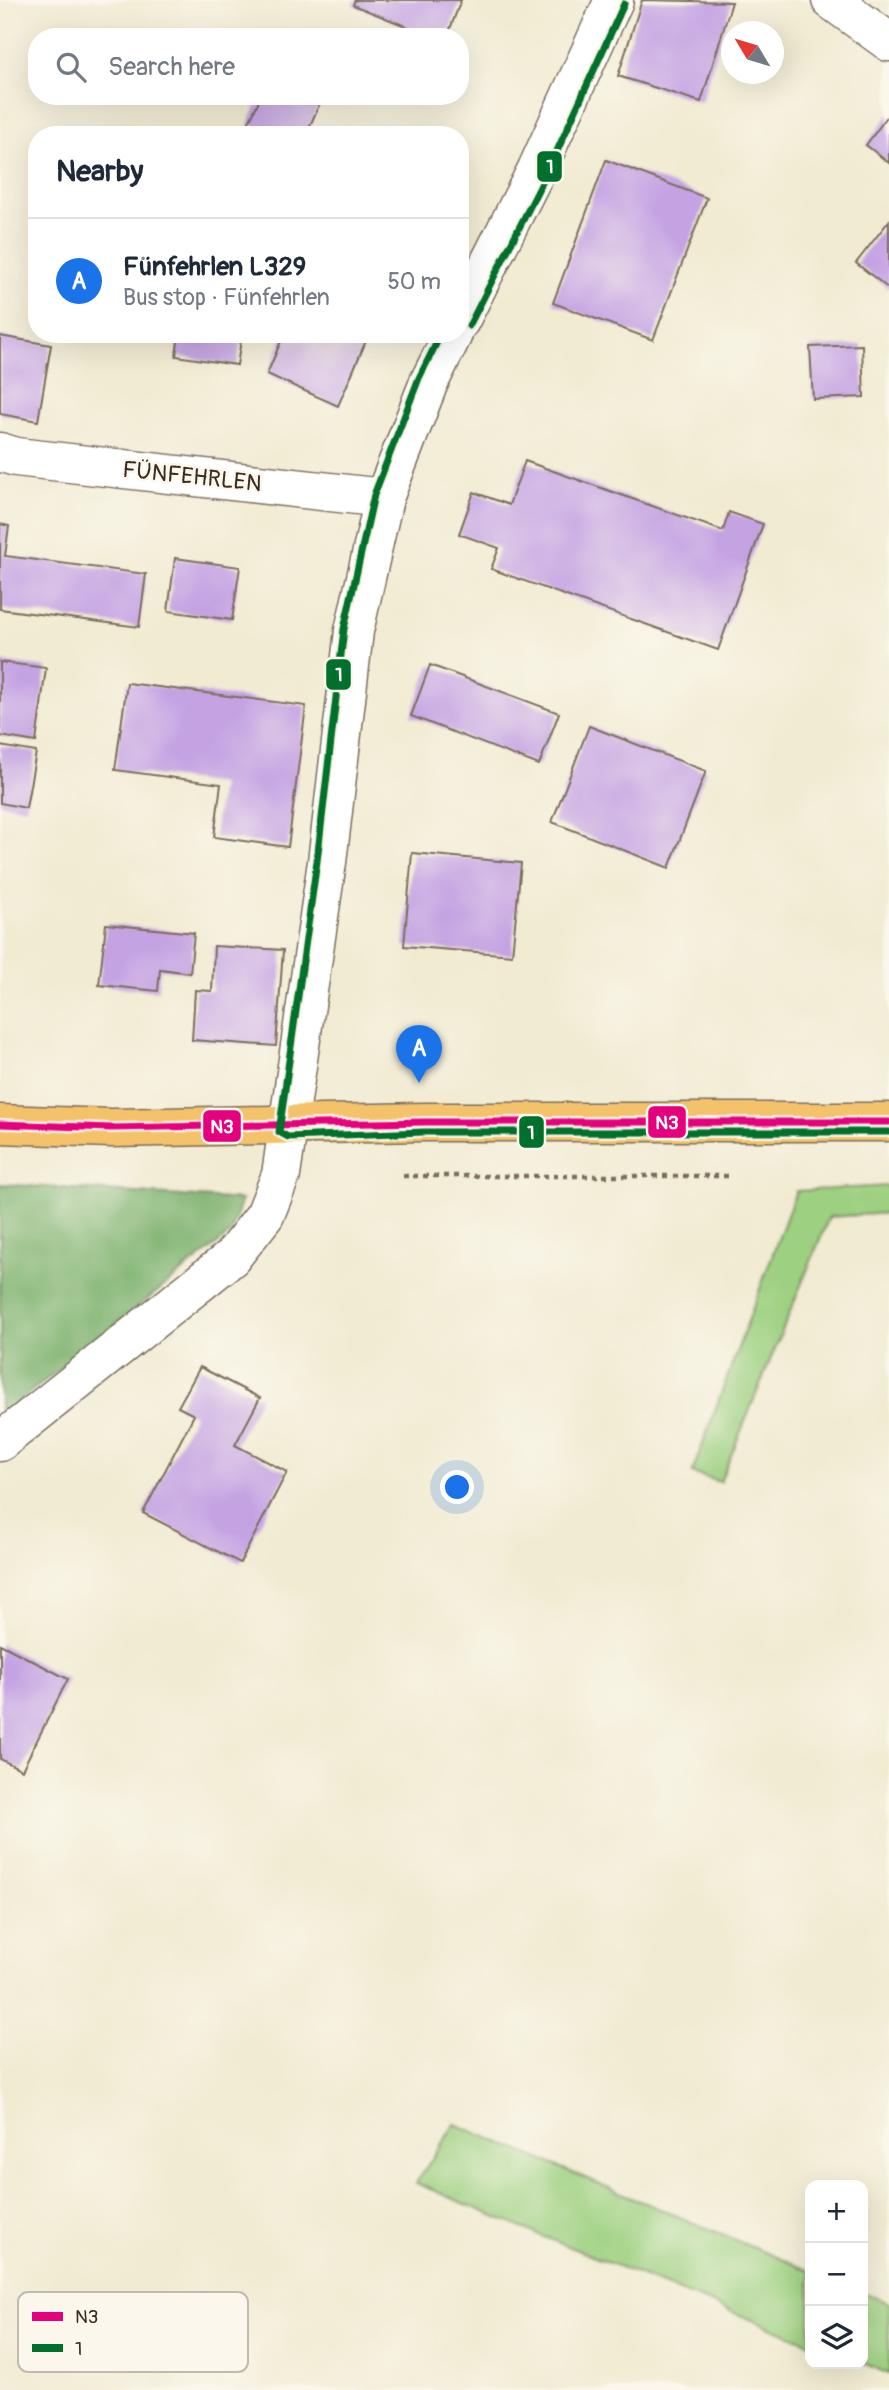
<!DOCTYPE html>
<meta charset="utf-8">
<style>
:root{--surface:#fff;--page:#f6f6f7;--text:#1f2937;--muted:#747a83;--line:#e0e1e3;--accent:#1a73e8}
body{margin:0;font-family:Pangolin,sans-serif;background:var(--page);color:var(--text)}
.controls{position:absolute;right:21px;bottom:21px;display:grid;overflow:hidden;border-radius:14px;box-shadow:0 7px 28px #0002}
.controls button{width:63px;height:63px;display:grid;place-items:center;padding:0;border:0;border-bottom:2px solid var(--line);background:var(--surface);color:var(--text);font:35px sans-serif}
.compass{position:absolute;left:721px;top:21px;width:63px;height:63px;border-radius:50%;background:var(--surface);box-shadow:0 7px 28px #0002;rotate:308deg}
.you{position:absolute;left:458px;top:1488px;width:24px;height:24px;margin:-18px;border:5px solid #fff;border-radius:50%;background:#1a73e8;box-shadow:0 0 0 10px #1a73e833}
.badge{display:grid;place-items:center;width:46px;height:46px;border-radius:50%;background:var(--accent);color:#fff;font-size:23px;font-weight:700}
.pin{position:absolute;translate:-50% -58px;filter:drop-shadow(0 2px 4px #0008)}
.pin::after{content:'';position:absolute;top:37px;width:24px;height:21px;background:inherit;clip-path:polygon(0 0,100% 0,50% 100%)}
.list{margin:0;padding:0;list-style:none}
h2{display:flex;justify-content:space-between;align-items:center;height:91px;margin:0;padding:0 28px;font-size:30px}
h2 small{font-size:23px;font-weight:400;color:var(--muted)}
.list li{display:grid;grid-template-columns:46px 1fr auto;gap:21px;align-items:center;box-sizing:border-box;height:126px;padding:0 28px;border-top:2px solid var(--line)}
.list b{display:block;font-size:26px;white-space:nowrap}
.list p{margin:0;font-size:23px;white-space:nowrap;color:var(--muted)}
.list em{font-size:23px;font-style:normal;color:var(--muted)}
.icon{flex:none;width:38px;height:38px;fill:none;stroke:currentColor;stroke-width:2;stroke-linecap:round;stroke-linejoin:round}
.map{position:relative;flex:none;width:889px;height:2390px;overflow:hidden}
.search{position:absolute;background:var(--surface);box-shadow:0 7px 28px #0002;left:28px;top:28px;width:441px;height:77px;display:flex;align-items:center;gap:18px;box-sizing:border-box;padding:0 24px;border-radius:28px;color:var(--muted);font-size:26px}
.panel{position:absolute;background:var(--surface);box-shadow:0 7px 28px #0002;left:28px;top:126px;width:441px;height:217px;border-radius:28px}
.map>svg:first-child{display:block}
.green{fill:#9dd080;stroke:#6c7d4f;stroke-width:2}
.forest{fill:#7eb26e;stroke:#5c6e46;stroke-width:2}
.building{fill:#c5a3e3}
.lines{fill:none;stroke-linecap:round;stroke-linejoin:round}
.minor-casing{stroke:#7b6e5d;stroke-width:41}
.major-casing{stroke:#7b6e5d;stroke-width:41}
.path{stroke:#7b6e5d;stroke-width:4.5;stroke-dasharray:5 5;stroke-linecap:butt}
.minor{stroke:#fff;stroke-width:38}
.major{stroke:#f4c26a;stroke-width:38}
.bus-1-casing{stroke:#fbf7ec;stroke-width:12}
.bus-2-casing{stroke:#fbf7ec;stroke-width:12}
.bus-1{stroke:#e5007d;stroke-width:7}
.bus-2{stroke:#00702c;stroke-width:7}
.labels{text-anchor:middle;stroke-width:5;stroke-linejoin:round;paint-order:stroke}
.street-label{font-size:23px;fill:#3b2a1e;stroke:#fbf7ec}
.key{fill:#fbf7ec;stroke:#c1baae;stroke-width:2}
.key-label{font-size:19px;fill:#3b2a1e}
.line-badge{stroke:#fbf7ec;stroke-width:2.5}
.badge-label{font-size:19px;text-anchor:middle;font-weight:bold;fill:#fff}
</style>
<div class="map">
<svg width="889" height="2390" viewBox="0 0 889 2390">
<rect width="100%" height="100%" fill="#fbf7ec"/>
<filter id="ink" filterUnits="userSpaceOnUse"><feTurbulence type="fractalNoise" baseFrequency=".0143" numOctaves="2"/><feDisplacementMap in="SourceGraphic" scale="14" xChannelSelector="R" yChannelSelector="G"/><feConvolveMatrix kernelMatrix="1 2 1 2 8 2 1 2 1" color-interpolation-filters="sRGB"/></filter>
<filter id="wash" filterUnits="userSpaceOnUse"><feTurbulence type="fractalNoise" baseFrequency=".00686" numOctaves="4" result="noise"/><feDisplacementMap in="SourceGraphic" scale="28" xChannelSelector="R" yChannelSelector="G"/><feGaussianBlur stdDeviation="1.57" result="paint"/><feColorMatrix in="noise" values="0 0 0 0 0 0 0 0 0 0 0 0 0 0 0 0 0 1.4 0 .05"/><feComposite in="paint" operator="in"/></filter>
<g filter="url(#wash)">
<rect width="100%" height="100%" fill="#f1ebd2"/>
<!-- green -->
<g class="green">
<path d="M 889,1186 L 889,1213 L 829,1217 L 720,1482 L 692,1473 L 796,1191 Z"/>
<path d="M 455,2124 L 810,2271 L 810,2343 L 532,2232 L 416,2183 Z"/>
<path d="M 863,2293 L 889,2303 L 889,2374 L 863,2363 Z"/>
</g>
<!-- forest -->
<path class="forest" d="M 0,1184 L 242,1200 L 230,1234 L 0,1416 Z"/>
<g id="blocks">
<!-- building -->
<g class="building">
<path d="M 355,0 L 461,0 L 447,37 L 433,37 L 353,5 Z"/>
<path d="M 642,0 L 732,2 L 701,102 L 618,76 Z"/>
<path d="M 261,96 L 323,96 L 306,135 L 273,135 L 248,124 Z"/>
<path d="M 889,114 L 889,163 L 866,145 Z"/>
<path d="M 606,160 L 707,198 L 653,340 L 553,303 Z"/>
<path d="M 889,221 L 889,289 L 856,263 Z"/>
<path d="M 179,334 L 242,334 L 237,365 L 176,356 Z"/>
<path d="M 284,334 L 369,334 L 338,406 L 267,374 Z"/>
<path d="M 0,336 L 51,345 L 38,421 L 0,414 Z"/>
<path d="M 862,345 L 864,397 L 813,399 L 810,347 Z"/>
<path d="M 525,461 L 723,531 L 729,512 L 763,524 L 718,650 L 491,569 L 499,548 L 459,534 L 474,492 L 509,505 Z"/>
<path d="M 0,524 L 9,526 L 5,556 L 146,574 L 139,627 L 0,609 Z"/>
<path d="M 175,558 L 240,567 L 232,620 L 168,611 Z"/>
<path d="M 0,662 L 46,668 L 36,742 L 0,736 Z"/>
<path d="M 430,665 L 559,713 L 539,765 L 411,716 Z"/>
<path d="M 127,683 L 306,706 L 288,847 L 214,837 L 221,784 L 115,770 Z"/>
<path d="M 589,726 L 706,771 L 669,868 L 552,822 Z"/>
<path d="M 0,746 L 36,752 L 26,808 L 0,803 Z"/>
<path d="M 412,853 L 521,863 L 512,955 L 404,946 Z"/>
<path d="M 106,924 L 194,933 L 190,973 L 160,969 L 158,991 L 99,985 Z"/>
<path d="M 214,946 L 283,950 L 276,1046 L 192,1040 L 195,990 L 212,991 Z"/>
<path d="M 200,1367 L 260,1398 L 235,1445 L 287,1472 L 240,1563 L 143,1513 L 194,1415 L 178,1407 Z"/>
<path d="M 0,1644 L 68,1679 L 22,1770 L 0,1759 Z"/>
</g>
</g>
</g>
<g filter="url(#ink)">
<use href="#blocks" fill-opacity="0" stroke="#7b6e5d" stroke-width="2"/>
<g class="lines">
<defs>
<g id="minor">
<path d="M 831,0 L 889,42"/>
<path d="M 460,321 L 537,169 L 614,0"/>
<path d="M 0,452 L 16,457 L 384,498"/>
<path d="M 0,1442 L 231,1258 L 265,1215 L 281,1175 L 327,862 L 354,631 L 384,498 L 429,382 L 453,334"/>
</g>
<path id="major" d="M 0,1124 L 111,1128 L 424,1122 L 889,1122"/>
</defs>
<!-- minor casing -->
<use href="#minor" class="minor-casing"/>
<!-- major casing -->
<use href="#major" class="major-casing"/>
<!-- path -->
<path class="path" d="M 403,1176 L 730,1176"/>
<!-- minor -->
<use href="#minor" class="minor"/>
<!-- major -->
<use href="#major" class="major"/>
<defs>
<path id="bus-1" d="M 0,1124 L 111,1128 L 424,1122 L 889,1122"/>
<g id="bus-2">
<path d="M 469,326 L 547,173 L 624,4"/>
<path d="M 441,334 L 419,378 L 374,495 L 344,629 L 317,861 L 279,1132 L 288,1137 L 424,1132 L 889,1132"/>
</g>
</defs>
<!-- bus-1 casing -->
<use href="#bus-1" class="bus-1-casing"/>
<!-- bus-2 casing -->
<use href="#bus-2" class="bus-2-casing"/>
<!-- bus-1 -->
<use href="#bus-1" class="bus-1"/>
<!-- bus-2 -->
<use href="#bus-2" class="bus-2"/>
</g>
</g>
<g class="labels">
<!-- street labels -->
<g class="street-label">
<text transform="translate(192 476) rotate(6)" y="8">FÜNFEHRLEN</text>
</g>
</g>
<!-- legend -->
<rect x="18" y="2292" width="230" height="80" rx="10" class="key"/>
<rect x="32" y="2312" width="31" height="9" fill="#e5007d"/>
<rect x="32" y="2344" width="31" height="8" fill="#00702c"/>
<g class="key-label">
<text x="75" y="2323">N3</text>
<text x="75" y="2355">1</text>
</g>
<g class="line-badge">
<rect x="536" y="150" width="27" height="33" rx="7" fill="#00702c"/>
<rect x="325" y="658" width="27" height="33" rx="7" fill="#00702c"/>
<rect x="647" y="1105" width="40" height="34" rx="7" fill="#e5007d"/>
<rect x="202" y="1109" width="40" height="34" rx="7" fill="#e5007d"/>
<rect x="518" y="1115" width="27" height="34" rx="7" fill="#00702c"/>
</g>
<g class="badge-label">
<text x="550" y="173">1</text>
<text x="339" y="681">1</text>
<text x="667" y="1129">N3</text>
<text x="222" y="1133">N3</text>
<text x="531" y="1139">1</text>
</g>
</svg>
<div class="controls">
<button>+</button>
<button>−</button>
<button><svg class="icon" aria-label="layers" viewBox="0 0 24 24"><path d="M12 4l9 5-9 5-9-5zM3 14l9 5 9-5"/></svg></button>
</div>
<svg class="compass" viewBox="-18 -18 36 36"><path d="M0-13l5 13h-10z" fill="#e53935"/><path d="M0 13l5-13h-10z" fill="#747a83"/></svg>
<div class="you"></div>
<div class="pin badge" style="left:419px;top:1083px">A</div>
<div class="search"><svg class="icon" aria-label="search" viewBox="0 0 24 24"><circle cx="10" cy="10" r="6"/><path d="M15 15l6 6"/></svg>Search here</div>
<section class="panel">
<h2>Nearby<small></small></h2>
<ul class="list">
<li><span class="badge">A</span><div><b>Fünfehrlen L329</b><p>Bus stop · Fünfehrlen</p></div><em>50 m</em></li>
</ul>
</section>
</div>
